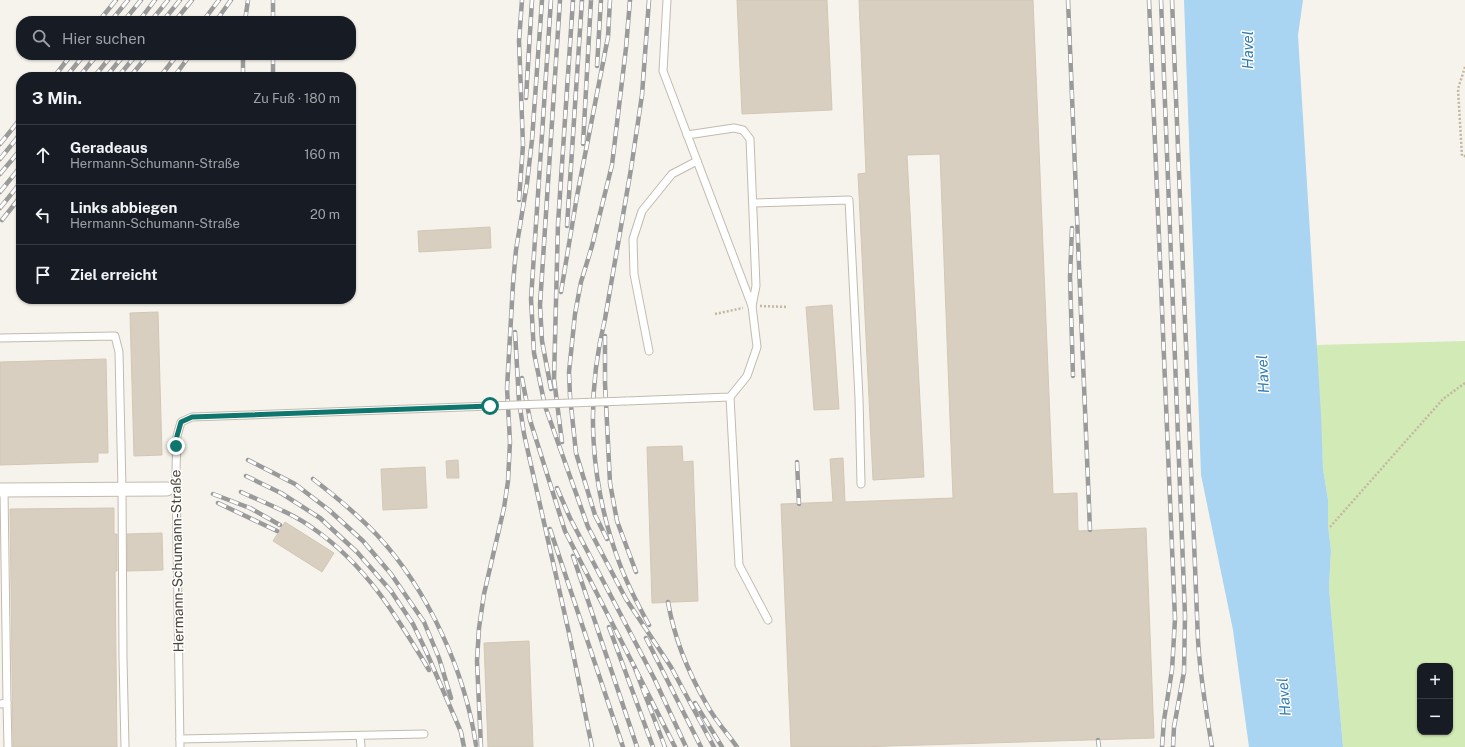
<!DOCTYPE html>
<html lang="de">
<meta charset="utf-8">
<style>
:root{--surface:#171b24;--page:#20242c;--text:#f1f3f6;--muted:#9ea1a6;--line:#363941}
body{margin:0;font-family:"Public Sans",sans-serif;background:var(--page);color:var(--text)}
.controls{position:absolute;right:12px;bottom:12px;display:grid;overflow:hidden;border-radius:8px;box-shadow:0 1px 3px #0004}
.controls button{width:36px;height:36px;display:grid;place-items:center;padding:0;border:0;border-bottom:1px solid var(--line);background:var(--surface);color:var(--text);font:20px sans-serif}
.stop{position:absolute;width:12px;height:12px;margin:-9px;border:3px solid #0f766e;border-radius:50%;background:#fff}
.stop.end{background:#0f766e;border-color:#fff;box-shadow:0 1px 4px #0008}
.list{margin:0;padding:0;list-style:none}
h2{display:flex;justify-content:space-between;align-items:center;height:52px;margin:0;padding:0 16px;font-size:17px}
h2 small{font-size:13px;font-weight:400;color:var(--muted)}
.list li{display:grid;grid-template-columns:26px 1fr auto;gap:12px;align-items:center;box-sizing:border-box;height:60px;padding:0 16px;border-top:1px solid var(--line)}
.list b{display:block;font-size:15px;white-space:nowrap}
.list p{margin:0;font-size:13px;white-space:nowrap;color:var(--muted)}
.list em{font-size:13px;font-style:normal;color:var(--muted)}
.icon{flex:none;width:22px;height:22px;fill:none;stroke:currentColor;stroke-width:2;stroke-linecap:round;stroke-linejoin:round}
.map{position:relative;flex:none;width:1465px;height:747px;overflow:hidden}
.search{position:absolute;background:var(--surface);box-shadow:0 1px 3px #0004;left:16px;top:16px;width:340px;height:44px;display:flex;align-items:center;gap:10px;box-sizing:border-box;padding:0 14px;border-radius:16px;color:var(--muted);font-size:15px}
.panel{position:absolute;background:var(--surface);box-shadow:0 1px 3px #0004;left:16px;top:72px;width:340px;height:232px;border-radius:16px}
.map>svg:first-child{display:block}
.green{fill:#d2eab5;fill-rule:evenodd}
.water{fill:#a9d4f2}
.building{fill:#d8cfc1;stroke:#d3c7b4}
.lines{fill:none;stroke-linecap:round;stroke-linejoin:round}
.lane-casing{stroke:#c2bbae;stroke-width:9}
.street-casing{stroke:#c2bbae;stroke-width:15}
.path{stroke:#c4b79f;stroke-width:2.5;stroke-dasharray:2 2;stroke-linecap:butt}
.lane{stroke:#fff;stroke-width:7}
.street{stroke:#fff;stroke-width:13}
.rail-casing{stroke:#9a9a9a;stroke-width:4.5}
.rail{stroke:#fff;stroke-width:3;stroke-dasharray:9;stroke-linecap:butt}
.lane-bridge-casing{stroke:#c2bbae;stroke-width:9;stroke-linecap:butt}
.lane-bridge{stroke:#fff;stroke-width:7}
.route{stroke:#0f766e;stroke-width:5}
.labels{text-anchor:middle;stroke-width:3;stroke-linejoin:round;paint-order:stroke}
.street-label{font-size:14px;fill:#4b4439;stroke:#fff}
.water-label{font-size:15px;font-style:italic;fill:#2e7ab2;stroke:#fff}
</style>
<div class="map">
<svg width="1465" height="747" viewBox="0 0 1465 747">
<rect width="100%" height="100%" fill="#f6f3ec"/>
<!-- green -->
<path class="green" d="M 1465,341 L 1465,747 L 1343,747 L 1329,588 L 1331,551 L 1328,525 L 1328,500 L 1323,469 L 1316,345 ZM 1420,666 L 1450,666 L 1450,732 L 1420,732 Z"/>
<!-- water -->
<path class="water" d="M 1184,0 L 1303,0 L 1298,35 L 1321,415 L 1323,469 L 1328,500 L 1328,525 L 1331,551 L 1329,588 L 1343,747 L 1249,747 L 1233,630 L 1201,475 Z"/>
<!-- building -->
<g class="building">
<path d="M 737,0 L 827,0 L 832,110 L 742,114 Z"/>
<path d="M 859,0 L 1033,0 L 1053,494 L 1077,493 L 1078,531 L 1146,528 L 1154,738 L 857,747 L 791,747 L 781,504 L 833,502 L 830,459 L 843,458 L 845,502 L 953,498 L 940,154 L 907,155 L 924,477 L 873,480 L 858,174 L 866,173 Z"/>
<path d="M 490,227 L 491,248 L 419,252 L 418,231 Z"/>
<path d="M 832,305 L 839,409 L 814,410 L 806,307 Z"/>
<path d="M 158,312 L 162,455 L 134,456 L 130,313 Z"/>
<path d="M 106,359 L 108,453 L 98,453 L 98,462 L 0,465 L 0,362 Z"/>
<path d="M 682,446 L 683,462 L 693,461 L 698,601 L 652,603 L 647,447 Z"/>
<path d="M 458,460 L 459,478 L 447,478 L 446,461 Z"/>
<path d="M 425,467 L 427,508 L 383,510 L 381,469 Z"/>
<path d="M 114,508 L 114,534 L 117,534 L 117,571 L 115,571 L 117,747 L 13,747 L 10,509 Z"/>
<path d="M 285,522 L 334,553 L 322,572 L 273,541 Z"/>
<path d="M 162,533 L 163,570 L 127,571 L 127,534 Z"/>
<path d="M 529,641 L 533,747 L 488,747 L 484,643 Z"/>
</g>
<g class="lines">
<defs>
<g id="lane">
<path d="M 687,135 L 734,128 L 743,130 L 750,139 L 756,286 L 752,306"/>
<path d="M 753,203 L 849,200 L 859,398 L 861,484"/>
<path d="M 0,338 L 115,336 L 119,352 L 122,489 L 123,658 L 125,747"/>
<path d="M 649,351 L 634,274 L 633,239 L 642,211 L 672,174 L 697,161"/>
<path d="M 730,397 L 739,565 L 768,620"/>
<path d="M 626,401 L 730,397 L 747,376 L 757,347 L 752,306 L 663,71 L 667,0"/>
<path d="M 4,490 L 7,703"/>
<path d="M 0,704 L 7,703 L 8,747"/>
<path d="M 360,736 L 361,747"/>
<path d="M 180,739 L 424,734"/>
<path d="M 180,747 L 176,471 L 177,436 L 181,422 L 192,417 L 490,406"/>
</g>
<path id="street" d="M 0,490 L 167,489"/>
</defs>
<!-- lane casing -->
<use href="#lane" class="lane-casing"/>
<!-- street casing -->
<use href="#street" class="street-casing"/>
<!-- path -->
<g class="path">
<path d="M 1465,67 L 1458,89 L 1462,156 L 1465,156"/>
<path d="M 760,306 L 788,307"/>
<path d="M 715,314 L 743,308"/>
<path d="M 1330,527 L 1443,399 L 1465,383"/>
</g>
<!-- lane -->
<use href="#lane" class="lane"/>
<!-- street -->
<use href="#street" class="street"/>
<defs>
<g id="rail">
<path d="M 551,0 L 531,299 L 534,353 L 545,406 L 588,527 L 626,599 L 671,667 L 714,747"/>
<path d="M 649,0 L 642,95 L 631,169 L 605,319 C 585,400 590,484 619,562 C 627,584 638,605 649,625"/>
<path d="M 1068,0 L 1090,530"/>
<path d="M 1149,0 L 1175,619 L 1172,670 L 1164,720 L 1162,747"/>
<path d="M 1161,0 L 1185,616 L 1184,672 L 1174,727 L 1173,747"/>
<path d="M 1172,0 L 1198,640 C 1200,676 1206,711 1212,747"/>
<path d="M 99,21 L 116,0"/>
<path d="M 111,21 L 128,0"/>
<path d="M 124,21 L 141,0"/>
<path d="M 139,21 L 155,0"/>
<path d="M 151,21 L 168,0"/>
<path d="M 163,21 L 180,0"/>
<path d="M 175,21 L 192,0"/>
<path d="M 203,21 L 219,0"/>
<path d="M 216,21 L 231,0"/>
<path d="M 245,21 L 248,0"/>
<path d="M 273,21 L 273,0"/>
<path d="M 273,55 L 273,77"/>
<path d="M 597,66 L 601,0"/>
<path d="M 54,77 L 71,55"/>
<path d="M 66,77 L 84,55"/>
<path d="M 79,77 L 97,55"/>
<path d="M 94,77 L 112,55"/>
<path d="M 106,77 L 124,55"/>
<path d="M 118,77 L 136,55"/>
<path d="M 130,77 L 148,55"/>
<path d="M 160,77 L 177,55"/>
<path d="M 174,77 L 190,55"/>
<path d="M 243,77 L 243,55"/>
<path d="M 526,98 L 532,0"/>
<path d="M 0,144 L 21,118"/>
<path d="M 583,144 L 591,0"/>
<path d="M 0,159 L 21,133"/>
<path d="M 0,174 L 21,149"/>
<path d="M 0,192 L 21,166"/>
<path d="M 519,200 L 523,145 L 519,41 L 522,0"/>
<path d="M 0,208 L 21,182"/>
<path d="M 2,220 L 21,196"/>
<path d="M 567,226 L 582,0"/>
<path d="M 1072,228 L 1070,277 L 1073,376"/>
<path d="M 561,292 L 577,196 L 608,37 L 610,0"/>
<path d="M 515,332 L 519,401 L 524,434 L 569,633 L 592,747"/>
<path d="M 605,336 L 605,383 L 610,483 L 617,521 L 636,572"/>
<path d="M 522,378 L 530,420 L 565,531 L 634,666"/>
<path d="M 551,389 L 542,341 L 540,305 L 560,0"/>
<path d="M 562,442 L 554,379 L 558,224 L 573,0"/>
<path d="M 248,460 L 295,484 L 329,510 L 363,541 L 391,574 L 424,622 L 439,658 L 451,698"/>
<path d="M 797,462 L 799,504"/>
<path d="M 246,476 L 281,493 L 320,518 L 357,552 L 391,591 L 413,624 L 426,651 L 461,732 L 464,747"/>
<path d="M 313,479 C 335,496 357,514 377,535 C 428,590 465,671 476,745"/>
<path d="M 557,488 L 570,518 L 654,678 L 686,747"/>
<path d="M 241,492 C 265,503 292,513 314,529 C 366,565 397,617 429,670"/>
<path d="M 213,494 L 250,508 L 280,525"/>
<path d="M 218,503 L 277,531"/>
<path d="M 550,529 L 623,747"/>
<path d="M 607,539 L 595,515 L 576,453 L 570,396 L 569,372 L 575,314 L 581,282 L 592,246 L 612,165 L 626,48 L 630,0"/>
<path d="M 573,556 L 637,747"/>
<path d="M 668,602 C 674,637 689,674 707,705 C 715,720 727,733 737,747"/>
<path d="M 609,627 L 653,747"/>
<path d="M 646,638 L 701,747"/>
<path d="M 695,703 L 722,747"/>
<path d="M 1098,740 L 1099,747"/>
<path d="M 481,747 L 477,661 L 479,628 L 484,594 L 504,508 L 508,481 L 510,442 L 507,388 L 513,284 L 516,250 L 527,183 L 532,140 L 542,0"/>
<path d="M 665,747 L 634,666 L 675,747"/>
</g>
</defs>
<!-- rail casing -->
<use href="#rail" class="rail-casing"/>
<!-- rail -->
<use href="#rail" class="rail"/>
<defs>
<path id="lane-bridge" d="M 490,406 L 626,401"/>
</defs>
<!-- lane-bridge casing -->
<use href="#lane-bridge" class="lane-bridge-casing"/>
<!-- lane-bridge -->
<use href="#lane-bridge" class="lane-bridge"/>
</g>
<g class="lines">
<!-- route -->
<path class="route" d="M 176,446 L 177,436 L 181,422 L 192,417 L 490,406"/>
</g>
<g class="labels">
<!-- street labels -->
<g class="street-label">
<text transform="translate(177 561) rotate(-91)" y="5">Hermann-Schumann-Straße</text>
</g>
<!-- water labels -->
<g class="water-label">
<text transform="translate(1248 50) rotate(-90)" y="5">Havel</text>
<text transform="translate(1263 374) rotate(-93)" y="5">Havel</text>
<text transform="translate(1284 697) rotate(-95)" y="5">Havel</text>
</g>
</g>
</svg>
<div class="controls">
<button>+</button>
<button>−</button>
</div>
<div class="stop" style="left:490px;top:406px"></div>
<div class="stop end" style="left:176px;top:446px"></div>
<div class="search"><svg class="icon" aria-label="search" viewBox="0 0 24 24"><circle cx="10" cy="10" r="6"/><path d="M15 15l6 6"/></svg>Hier suchen</div>
<section class="panel">
<h2>3 Min.<small>Zu Fuß · 180 m</small></h2>
<ul class="list">
<li><svg class="icon" aria-label="ahead" viewBox="0 0 24 24"><path d="M12 20V5M6 11l6-6 6 6"/></svg><div><b>Geradeaus</b><p>Hermann-Schumann-Straße</p></div><em>160 m</em></li>
<li><svg class="icon" aria-label="left" viewBox="0 0 24 24"><path d="M17 20v-9H6M10 6l-5 5 5 5"/></svg><div><b>Links abbiegen</b><p>Hermann-Schumann-Straße</p></div><em>20 m</em></li>
<li><svg class="icon" aria-label="arrive" viewBox="0 0 24 24"><path d="M6 21V4h12l-3 4 3 4H6"/></svg><div><b>Ziel erreicht</b></div></li>
</ul>
</section>
</div>
